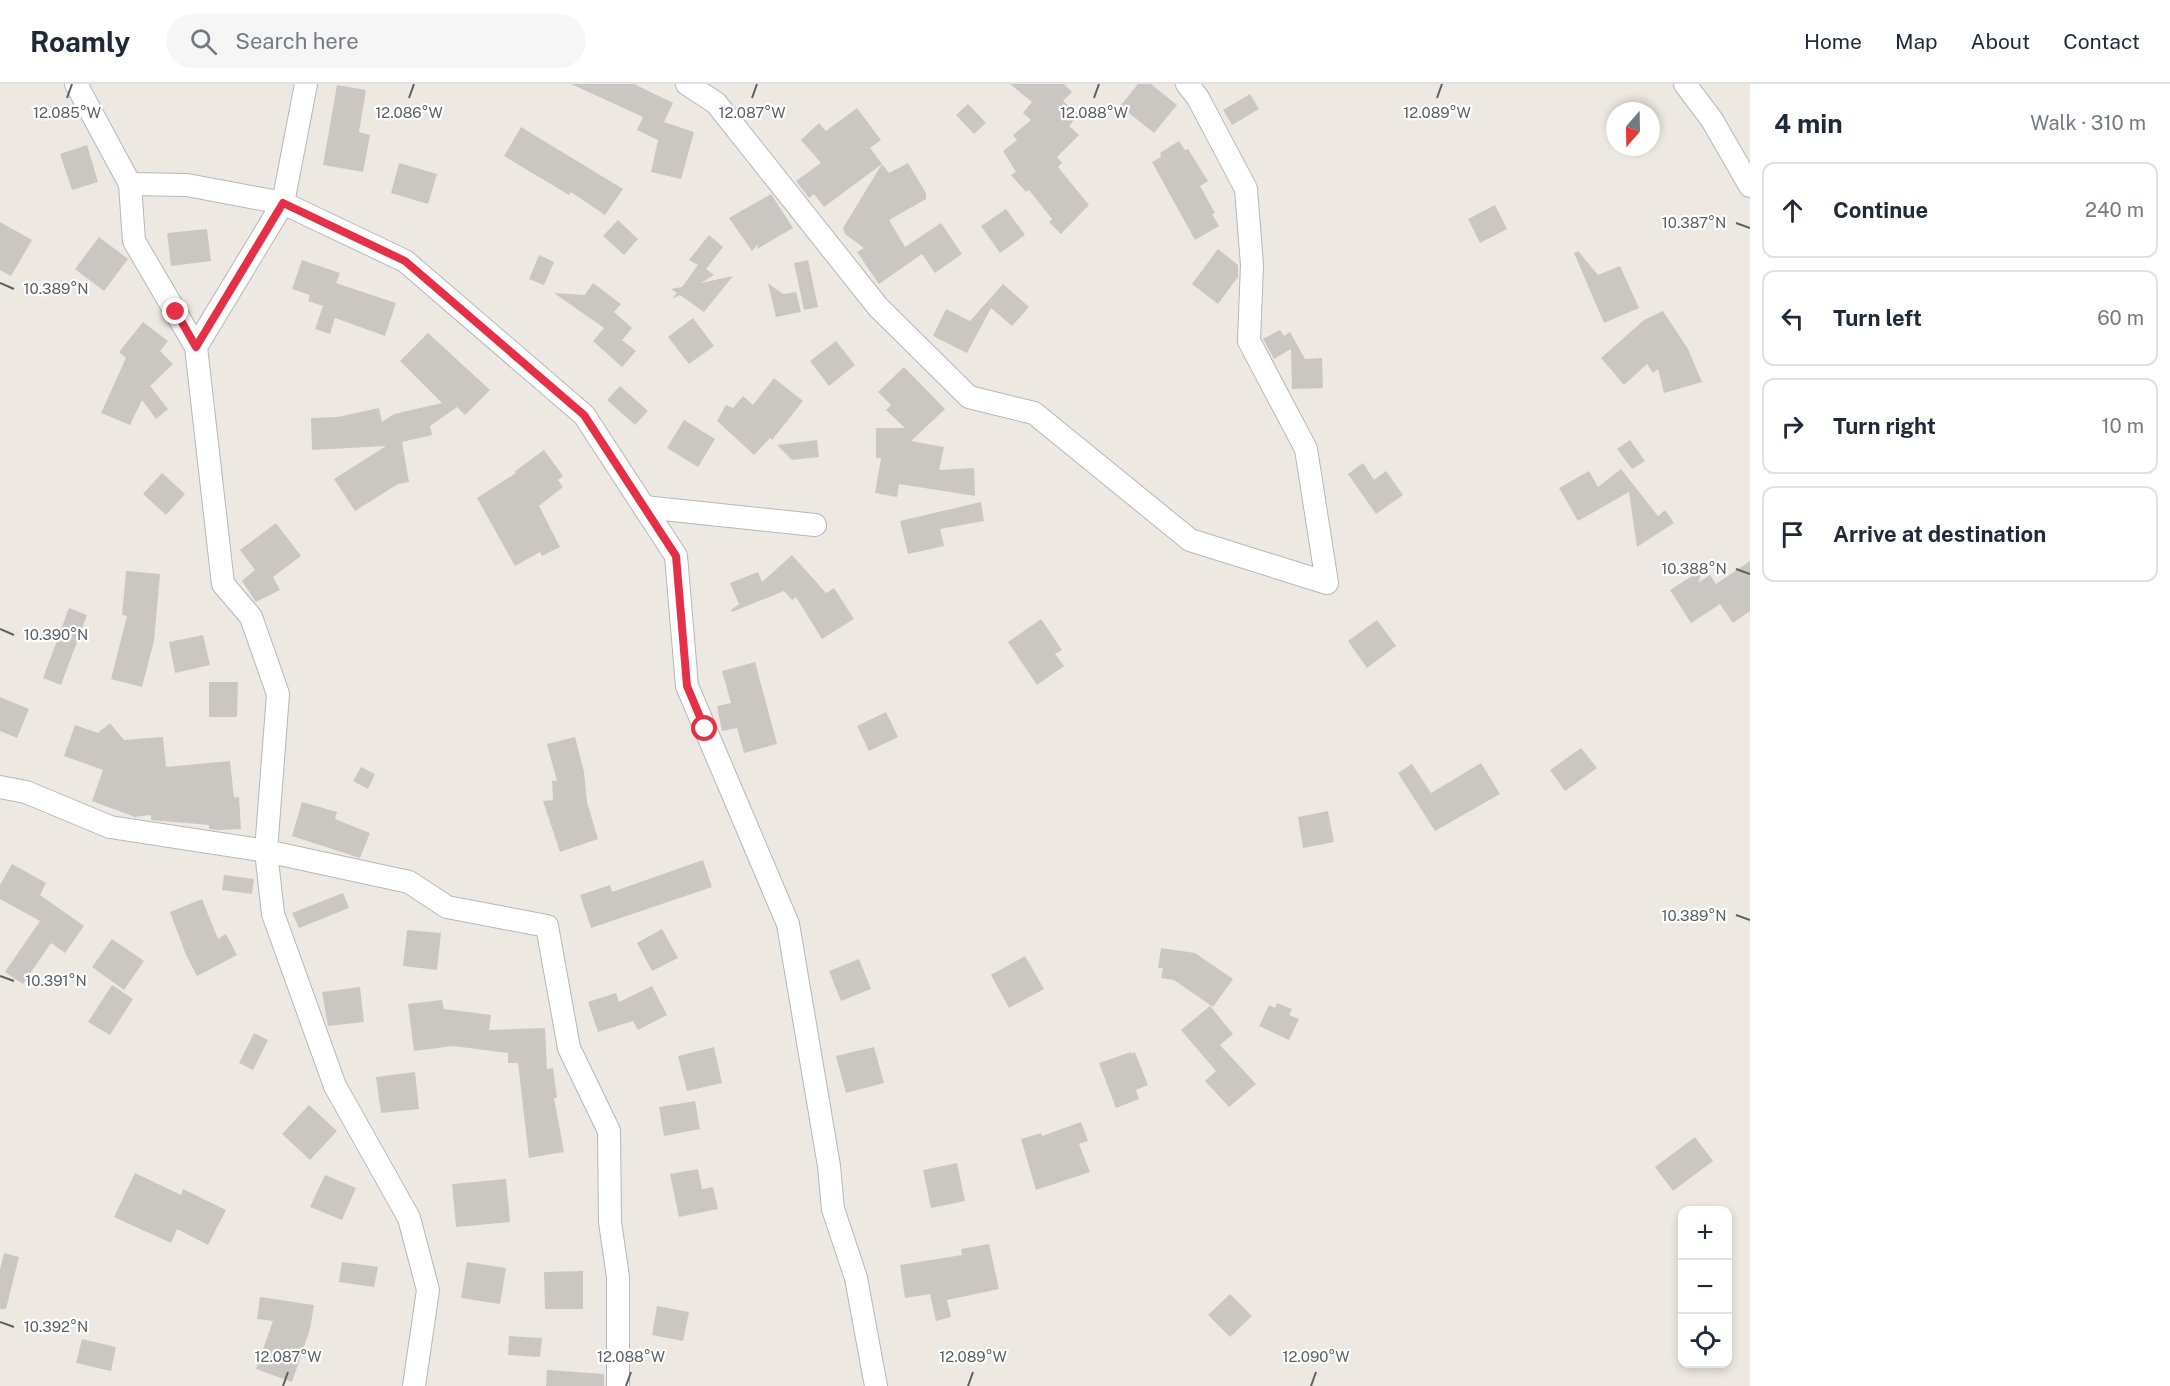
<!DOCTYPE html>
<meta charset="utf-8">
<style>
:root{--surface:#fff;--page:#f6f6f7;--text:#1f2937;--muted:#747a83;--line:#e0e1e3}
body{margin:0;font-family:"Public Sans",sans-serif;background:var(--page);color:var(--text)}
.controls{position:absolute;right:18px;bottom:18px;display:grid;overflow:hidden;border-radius:12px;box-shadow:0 3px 9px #0003}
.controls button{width:54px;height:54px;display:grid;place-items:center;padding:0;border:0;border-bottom:2px solid var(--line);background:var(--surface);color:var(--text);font:30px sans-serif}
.compass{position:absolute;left:1606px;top:18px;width:54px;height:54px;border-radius:50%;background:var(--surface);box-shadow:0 3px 9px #0003;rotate:200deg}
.stop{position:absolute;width:18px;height:18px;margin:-14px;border:4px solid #e63048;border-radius:50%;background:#fff}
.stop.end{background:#e63048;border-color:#fff;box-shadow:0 2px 6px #0008}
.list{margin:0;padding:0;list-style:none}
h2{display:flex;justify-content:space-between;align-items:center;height:78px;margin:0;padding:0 24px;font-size:26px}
h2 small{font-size:20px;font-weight:400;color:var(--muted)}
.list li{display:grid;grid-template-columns:39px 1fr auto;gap:18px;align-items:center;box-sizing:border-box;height:96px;margin:0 12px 12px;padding:0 12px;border:2px solid var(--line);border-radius:12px}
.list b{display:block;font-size:22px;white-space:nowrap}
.list em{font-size:20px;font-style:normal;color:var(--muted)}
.icon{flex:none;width:33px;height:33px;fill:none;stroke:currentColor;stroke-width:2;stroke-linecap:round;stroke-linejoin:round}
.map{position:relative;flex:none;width:1750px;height:1302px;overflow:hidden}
header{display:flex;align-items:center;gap:36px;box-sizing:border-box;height:84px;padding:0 30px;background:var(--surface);border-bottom:2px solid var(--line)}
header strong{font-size:28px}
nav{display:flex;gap:33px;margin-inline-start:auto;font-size:21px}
.search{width:420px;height:54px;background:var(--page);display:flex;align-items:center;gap:15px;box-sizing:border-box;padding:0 21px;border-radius:33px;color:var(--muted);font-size:22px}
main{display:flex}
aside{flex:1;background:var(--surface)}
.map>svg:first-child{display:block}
.building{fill:#cac6c2}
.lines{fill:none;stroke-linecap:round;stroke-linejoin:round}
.minor-casing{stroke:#b3b7ba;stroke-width:24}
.minor{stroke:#fff;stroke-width:22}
.route{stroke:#e63048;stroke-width:8}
.ticks{fill:none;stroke:#5b6063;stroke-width:2}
.ticks-label{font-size:15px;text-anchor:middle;fill:#5b6063;stroke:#fff;stroke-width:4.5;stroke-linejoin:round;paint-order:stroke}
</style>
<header>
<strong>Roamly</strong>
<div class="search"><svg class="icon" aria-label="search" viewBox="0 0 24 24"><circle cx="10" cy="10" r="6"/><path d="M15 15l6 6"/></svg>Search here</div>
<nav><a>Home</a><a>Map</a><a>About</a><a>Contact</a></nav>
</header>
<main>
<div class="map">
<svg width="1750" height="1302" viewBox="0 0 1750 1302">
<rect width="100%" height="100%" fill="#ede9e2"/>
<!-- building -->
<g class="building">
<path d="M 571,0 L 634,0 L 673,19 L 664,38 L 694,48 L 681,95 L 651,88 L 658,56 L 637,46 L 643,33 Z"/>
<path d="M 1010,0 L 1064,0 L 1072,8 L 1063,17 L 1079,31 L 1069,42 L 1079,51 L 1057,73 L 1062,79 L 1058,83 L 1089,121 L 1061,150 L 1049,138 L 1052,135 L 1029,106 L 1026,108 L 1011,91 L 1016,88 L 1003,67 L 1017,56 L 1013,51 L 1031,36 L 1023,29 L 1032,18 Z"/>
<path d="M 1138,0 L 1151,0 L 1177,21 L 1154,49 L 1120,22 Z"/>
<path d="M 337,1 L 366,6 L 359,48 L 370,51 L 363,88 L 323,81 Z"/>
<path d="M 1250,10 L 1259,25 L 1232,41 L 1223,26 Z"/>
<path d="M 968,20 L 986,39 L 974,50 L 956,31 Z"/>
<path d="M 857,24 L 881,56 L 870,64 L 882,80 L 824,123 L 814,110 L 809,114 L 796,97 L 821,79 L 801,56 L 819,39 L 826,47 Z"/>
<path d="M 521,43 L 623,105 L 605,131 L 571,108 L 569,111 L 504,72 Z"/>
<path d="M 1179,57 L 1185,66 L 1188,65 L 1208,97 L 1200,102 L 1215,129 L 1212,130 L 1219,142 L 1195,156 L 1152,78 L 1161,73 L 1160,69 Z"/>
<path d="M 87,61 L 98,98 L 72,106 L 60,70 Z"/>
<path d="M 399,79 L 437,90 L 428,120 L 391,109 Z"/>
<path d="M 908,79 L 926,109 L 926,115 L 889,136 L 905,163 L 941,139 L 962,170 L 935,189 L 922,170 L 879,200 L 857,168 L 864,164 L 845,150 L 843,144 L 882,80 L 889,89 Z"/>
<path d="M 771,110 L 793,144 L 757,165 L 758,160 L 752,167 L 729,134 Z"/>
<path d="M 1495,121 L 1507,145 L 1480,159 L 1468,135 Z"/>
<path d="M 1006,125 L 1025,151 L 1000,169 L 981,142 Z"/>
<path d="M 618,136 L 638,155 L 624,171 L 603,152 Z"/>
<path d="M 0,138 L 32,156 L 11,192 L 0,186 Z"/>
<path d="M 207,145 L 211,177 L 171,182 L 167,149 Z"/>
<path d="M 709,151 L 723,163 L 706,185 L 714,191 L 701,199 L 733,192 L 704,228 L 680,211 L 672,215 L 677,209 L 671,205 L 682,203 L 698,181 L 689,176 Z"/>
<path d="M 99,153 L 128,175 L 104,207 L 75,185 Z"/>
<path d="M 1218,165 L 1238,181 L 1238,193 L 1218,220 L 1192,200 Z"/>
<path d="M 1578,167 L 1598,191 L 1620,182 L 1639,224 L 1604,239 L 1574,169 Z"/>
<path d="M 539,171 L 554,178 L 544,201 L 529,195 Z"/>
<path d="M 302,176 L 340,189 L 336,199 L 396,219 L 385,252 L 335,234 L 330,250 L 315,245 L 323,222 L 308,217 L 310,211 L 292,205 Z"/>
<path d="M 808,176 L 818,223 L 804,226 L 794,179 Z"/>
<path d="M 593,199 L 621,220 L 614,228 L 632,244 L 622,256 L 636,267 L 622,283 L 593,257 L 604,244 L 554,209 L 585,211 Z"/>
<path d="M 768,199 L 783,210 L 796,208 L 801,228 L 776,233 Z"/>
<path d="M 1003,200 L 1029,223 L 1012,242 L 991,224 L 967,269 L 933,252 L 946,225 L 970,237 Z"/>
<path d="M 1663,227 L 1688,265 L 1702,298 L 1664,309 L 1658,285 L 1653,289 L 1647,280 L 1624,301 L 1601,274 L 1644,236 Z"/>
<path d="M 693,234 L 714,262 L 689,280 L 668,253 Z"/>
<path d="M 143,238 L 168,257 L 160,267 L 173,280 L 150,302 L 168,325 L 156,335 L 142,316 L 130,341 L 101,329 L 126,274 L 119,268 Z"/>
<path d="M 1280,246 L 1284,252 L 1290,248 L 1305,275 L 1322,274 L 1323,304 L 1292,305 L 1291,265 L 1274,275 L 1263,255 Z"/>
<path d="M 428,249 L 490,306 L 465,331 L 457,323 L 430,342 L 432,351 L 402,358 L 409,398 L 398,400 L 355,427 L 334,395 L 386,362 L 312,366 L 311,334 L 337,333 L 379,324 L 382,338 L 394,330 L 442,319 L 400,277 Z"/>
<path d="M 836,257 L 855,281 L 829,302 L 810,277 Z"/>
<path d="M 904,283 L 945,325 L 911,357 L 944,363 L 939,386 L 974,384 L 975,412 L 899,400 L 897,413 L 875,409 L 881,374 L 876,374 L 876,344 L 905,344 L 886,326 L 891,321 L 878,308 Z"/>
<path d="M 774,294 L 803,317 L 772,356 L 770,354 L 754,371 L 717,337 L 726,321 L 733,324 L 743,312 L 753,321 Z"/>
<path d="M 620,302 L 648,327 L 635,341 L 607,316 Z"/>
<path d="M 684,336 L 715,355 L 698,383 L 667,364 Z"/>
<path d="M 817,356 L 819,373 L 792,376 L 777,361 Z"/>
<path d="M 1630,356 L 1645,377 L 1632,385 L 1617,365 Z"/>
<path d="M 544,366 L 563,392 L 558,396 L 563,403 L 539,422 L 560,463 L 542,472 L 540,468 L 515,482 L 477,414 L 516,389 L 514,388 Z"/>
<path d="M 1363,379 L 1374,396 L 1386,387 L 1403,411 L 1376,430 L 1348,390 Z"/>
<path d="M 1621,385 L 1658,432 L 1665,426 L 1674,439 L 1637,463 L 1629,408 L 1578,437 L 1559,404 L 1589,387 L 1598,403 Z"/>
<path d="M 162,389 L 185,410 L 166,431 L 143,410 Z"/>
<path d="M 981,418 L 984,437 L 940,445 L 944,462 L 908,470 L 900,437 Z"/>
<path d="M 276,439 L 301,472 L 273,493 L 280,506 L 256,518 L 242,497 L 255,486 L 240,466 Z"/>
<path d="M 792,471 L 826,509 L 834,504 L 854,535 L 822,555 L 796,513 L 792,516 L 784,507 L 732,528 L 731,526 L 739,520 L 730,499 L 758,488 L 762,498 Z"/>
<path d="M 1750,477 L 1750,527 L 1733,539 L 1720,520 L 1691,539 L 1670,506 L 1703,485 L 1698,499 L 1710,491 L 1716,500 Z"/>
<path d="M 126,487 L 160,490 L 154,557 L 142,603 L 111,595 L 127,532 L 122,531 Z"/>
<path d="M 69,524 L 87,531 L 61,601 L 43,594 Z"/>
<path d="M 1041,535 L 1062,566 L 1055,570 L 1064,582 L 1037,601 L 1008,558 Z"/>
<path d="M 1377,536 L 1396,562 L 1367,584 L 1348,557 Z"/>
<path d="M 203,551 L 210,581 L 175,589 L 169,558 Z"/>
<path d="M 755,578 L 777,660 L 744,669 L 737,644 L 722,647 L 717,622 L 731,619 L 722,587 Z"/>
<path d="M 209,598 L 238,598 L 237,633 L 209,633 Z"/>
<path d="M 0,613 L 29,625 L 17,654 L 0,647 Z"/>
<path d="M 886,628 L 898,653 L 869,667 L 857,642 Z"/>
<path d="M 110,639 L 124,656 L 163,653 L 166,683 L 230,677 L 234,714 L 239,713 L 241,745 L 219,746 L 209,745 L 209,741 L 151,736 L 151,731 L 135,733 L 92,717 L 103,686 L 64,672 L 75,641 L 98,649 Z"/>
<path d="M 575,653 L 584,688 L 587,718 L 598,755 L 560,768 L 543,717 L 553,716 L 552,697 L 557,697 L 547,660 Z"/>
<path d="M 1581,664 L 1597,684 L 1565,707 L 1550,686 Z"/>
<path d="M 1481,679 L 1500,710 L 1435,747 L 1398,689 L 1412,680 L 1431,709 Z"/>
<path d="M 361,683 L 375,690 L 368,705 L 353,697 Z"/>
<path d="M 302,718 L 337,728 L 335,735 L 370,749 L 360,774 L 292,752 Z"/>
<path d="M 1328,727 L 1334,758 L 1303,764 L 1298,733 Z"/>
<path d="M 703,776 L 712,803 L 591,844 L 580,811 L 610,801 L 612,808 Z"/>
<path d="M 12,780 L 46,799 L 40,811 L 84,842 L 65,869 L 51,859 L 23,900 L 5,888 L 40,837 L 0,815 L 0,801 Z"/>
<path d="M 224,791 L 254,795 L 252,810 L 222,806 Z"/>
<path d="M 343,809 L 349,824 L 299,844 L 292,829 Z"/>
<path d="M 202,815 L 218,855 L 226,850 L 237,871 L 197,892 L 186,871 L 170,828 Z"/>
<path d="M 662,845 L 678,874 L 652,887 L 637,859 Z"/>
<path d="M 407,846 L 441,849 L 437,886 L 403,882 Z"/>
<path d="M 112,855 L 144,877 L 124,906 L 92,883 Z"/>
<path d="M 1161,864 L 1195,869 L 1233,895 L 1213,923 L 1174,896 L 1161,894 L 1163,884 L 1158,884 Z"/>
<path d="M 1025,872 L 1044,905 L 1009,924 L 991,891 Z"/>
<path d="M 859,875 L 871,905 L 841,917 L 829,887 Z"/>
<path d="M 112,901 L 133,915 L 110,951 L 88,938 Z"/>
<path d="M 652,902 L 667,931 L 638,946 L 633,937 L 598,948 L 588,918 L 616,909 L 619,918 Z"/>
<path d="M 360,903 L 364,938 L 328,942 L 322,908 Z"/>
<path d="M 442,916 L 444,925 L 491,931 L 489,946 L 545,944 L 547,985 L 553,984 L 557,1014 L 554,1014 L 564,1068 L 529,1074 L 518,979 L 508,979 L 508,969 L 453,962 L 414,967 L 408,920 Z"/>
<path d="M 1277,919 L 1292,925 L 1289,931 L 1299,935 L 1289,956 L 1259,942 L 1269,921 L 1275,924 Z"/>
<path d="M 1210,922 L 1233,950 L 1220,961 L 1256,1000 L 1229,1023 L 1205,997 L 1216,987 L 1181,946 Z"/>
<path d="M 254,949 L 268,956 L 253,986 L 239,979 Z"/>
<path d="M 714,963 L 722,999 L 687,1007 L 678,972 Z"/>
<path d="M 874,963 L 884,999 L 846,1009 L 836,972 Z"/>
<path d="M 1131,968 L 1132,970 L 1135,968 L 1148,1001 L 1136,1006 L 1139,1015 L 1116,1024 L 1099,979 Z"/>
<path d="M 415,988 L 419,1025 L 381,1029 L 376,993 Z"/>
<path d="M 695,1017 L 700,1045 L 664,1052 L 659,1023 Z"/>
<path d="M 309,1021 L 337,1047 L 310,1076 L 282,1050 Z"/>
<path d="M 1081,1038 L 1088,1057 L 1079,1060 L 1090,1088 L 1036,1106 L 1021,1055 L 1041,1049 L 1042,1052 Z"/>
<path d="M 1695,1053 L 1713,1077 L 1673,1107 L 1655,1083 Z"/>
<path d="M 957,1079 L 965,1117 L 931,1124 L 923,1086 Z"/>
<path d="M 698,1085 L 702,1105 L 713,1103 L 718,1125 L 679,1133 L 670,1090 Z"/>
<path d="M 135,1089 L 181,1111 L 183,1105 L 226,1126 L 208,1161 L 177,1145 L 171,1159 L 114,1133 Z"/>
<path d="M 325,1091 L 356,1104 L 342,1136 L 310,1123 Z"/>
<path d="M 506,1095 L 510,1138 L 456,1143 L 452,1100 Z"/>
<path d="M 989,1160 L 999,1205 L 947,1216 L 951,1233 L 936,1237 L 930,1210 L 905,1214 L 900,1181 L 962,1171 L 961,1165 Z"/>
<path d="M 4,1169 L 19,1173 L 6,1225 L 0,1225 L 0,1186 Z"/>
<path d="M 342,1178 L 378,1183 L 374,1203 L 339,1198 Z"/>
<path d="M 467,1178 L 506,1184 L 500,1220 L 461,1214 Z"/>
<path d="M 583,1187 L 583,1225 L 545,1225 L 544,1188 Z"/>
<path d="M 1230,1210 L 1252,1232 L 1230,1253 L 1208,1231 Z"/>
<path d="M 260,1213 L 314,1221 L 310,1245 L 292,1298 L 256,1285 L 273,1237 L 257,1235 Z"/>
<path d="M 657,1222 L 689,1228 L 683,1257 L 652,1251 Z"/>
<path d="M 509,1252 L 542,1254 L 540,1273 L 508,1271 Z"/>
<path d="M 82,1255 L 116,1263 L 111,1287 L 76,1279 Z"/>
<path d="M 547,1286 L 604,1290 L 604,1302 L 546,1302 Z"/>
</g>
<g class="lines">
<defs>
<g id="minor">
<path d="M 76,0 L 130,100 L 134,157 L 196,263 L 223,500 L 251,533 L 278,610 L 266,767 L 273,830 L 335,1002 L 409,1134 L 428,1206 L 414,1302"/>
<path d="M 687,0 L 716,19 L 878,223 L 969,313 L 1034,329 L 1190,456 L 1327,499 L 1306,365 L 1249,257 L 1252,181 L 1246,105 L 1198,14 L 1187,0"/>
<path d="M 1685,0 L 1712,36 L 1750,102"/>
<path d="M 130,100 L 187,101 L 283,119 L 405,177 L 584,331 L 676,472 L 687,602 L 788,840 L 829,1082 L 833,1125 L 856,1194 L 876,1302"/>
<path d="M 196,263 L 283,119 L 306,0"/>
<path d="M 644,423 L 815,441"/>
<path d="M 0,703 L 26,708 L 110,743 L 266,767 L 409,798 L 447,823 L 547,842 L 569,964 L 609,1047 L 610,1138 L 618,1193 L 618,1302"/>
</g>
</defs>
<!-- minor casing -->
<use href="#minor" class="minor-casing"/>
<!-- minor -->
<use href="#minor" class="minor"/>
</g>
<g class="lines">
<!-- route -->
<path class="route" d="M 176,228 L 196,263 L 283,119 L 405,177 L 584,331 L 676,472 L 687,602 L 705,645"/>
</g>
<!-- ticks -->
<path class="ticks" d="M 67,14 L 72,0M 409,14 L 414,0M 752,14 L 757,0M 1094,14 L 1099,0M 1437,14 L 1442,0M 1736,139 L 1750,144M 0,199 L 14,205M 1736,485 L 1750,490M 0,545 L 14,551M 1736,831 L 1750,836M 0,892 L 14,897M 0,1238 L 14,1243M 283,1302 L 288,1288M 626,1302 L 631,1288M 968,1302 L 973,1288M 1311,1302 L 1316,1288"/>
<g class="ticks-label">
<text x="67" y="34">12.085°W</text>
<text x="409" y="34">12.086°W</text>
<text x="752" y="34">12.087°W</text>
<text x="1094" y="34">12.088°W</text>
<text x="1437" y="34">12.089°W</text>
<text x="1694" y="144">10.387°N</text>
<text x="56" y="210">10.389°N</text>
<text x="1694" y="490">10.388°N</text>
<text x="56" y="556">10.390°N</text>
<text x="1694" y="837">10.389°N</text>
<text x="56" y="902">10.391°N</text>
<text x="56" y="1248">10.392°N</text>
<text x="288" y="1278">12.087°W</text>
<text x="631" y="1278">12.088°W</text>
<text x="973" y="1278">12.089°W</text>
<text x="1316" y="1278">12.090°W</text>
</g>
</svg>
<div class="controls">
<button>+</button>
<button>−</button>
<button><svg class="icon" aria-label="locate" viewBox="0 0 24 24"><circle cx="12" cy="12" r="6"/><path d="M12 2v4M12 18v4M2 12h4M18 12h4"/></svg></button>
</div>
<svg class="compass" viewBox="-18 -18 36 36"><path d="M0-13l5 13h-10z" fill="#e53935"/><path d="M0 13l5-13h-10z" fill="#747a83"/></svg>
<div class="stop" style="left:705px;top:645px"></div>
<div class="stop end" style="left:176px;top:228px"></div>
</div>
<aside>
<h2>4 min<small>Walk · 310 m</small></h2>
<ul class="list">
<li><svg class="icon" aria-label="ahead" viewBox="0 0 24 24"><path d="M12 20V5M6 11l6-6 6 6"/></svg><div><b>Continue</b></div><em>240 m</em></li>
<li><svg class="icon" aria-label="left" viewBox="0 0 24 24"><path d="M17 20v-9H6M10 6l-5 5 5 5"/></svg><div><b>Turn left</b></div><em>60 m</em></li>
<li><svg class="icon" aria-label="right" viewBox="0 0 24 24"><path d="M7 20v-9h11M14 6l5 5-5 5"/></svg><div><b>Turn right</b></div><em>10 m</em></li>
<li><svg class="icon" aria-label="arrive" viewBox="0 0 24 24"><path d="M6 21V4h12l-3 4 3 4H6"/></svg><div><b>Arrive at destination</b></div></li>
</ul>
</aside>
</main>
